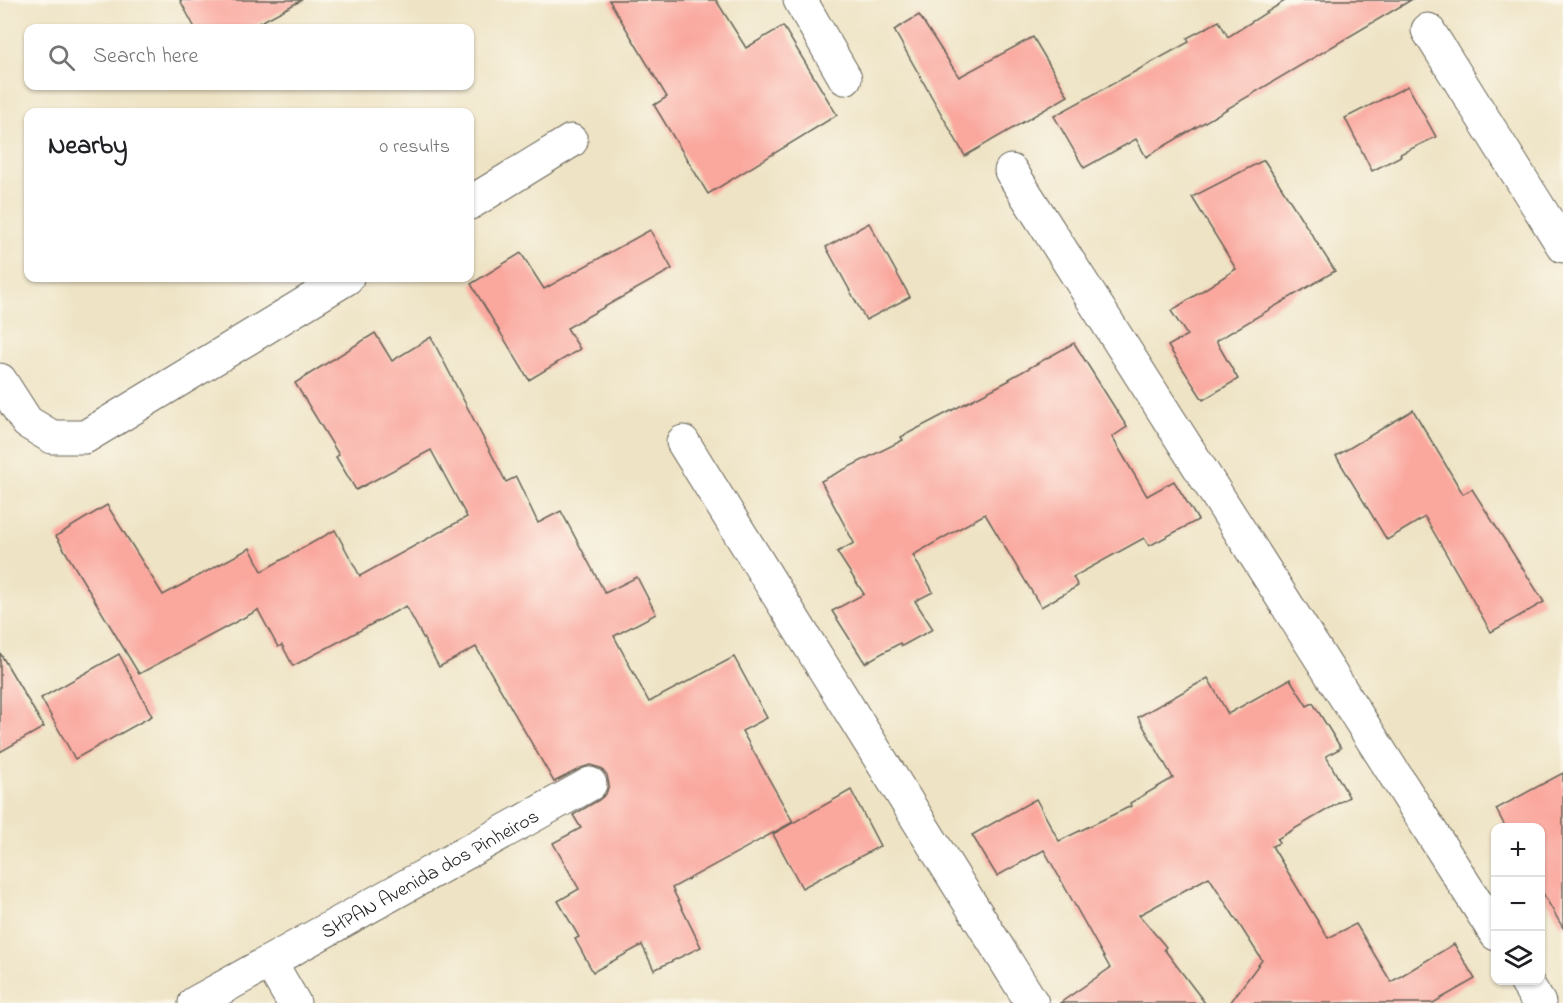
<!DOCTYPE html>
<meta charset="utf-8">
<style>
:root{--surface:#fff;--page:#f2f2f2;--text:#202124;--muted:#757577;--line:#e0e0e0}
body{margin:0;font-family:"Indie Flower",sans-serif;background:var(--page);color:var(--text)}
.controls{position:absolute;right:18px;bottom:18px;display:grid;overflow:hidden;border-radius:12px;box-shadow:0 2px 4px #0004}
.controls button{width:54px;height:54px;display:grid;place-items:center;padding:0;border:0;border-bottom:2px solid var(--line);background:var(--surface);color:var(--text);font:30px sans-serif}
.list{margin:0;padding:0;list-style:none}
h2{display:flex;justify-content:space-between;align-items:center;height:78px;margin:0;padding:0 24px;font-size:26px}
h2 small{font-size:20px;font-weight:400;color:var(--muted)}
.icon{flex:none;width:33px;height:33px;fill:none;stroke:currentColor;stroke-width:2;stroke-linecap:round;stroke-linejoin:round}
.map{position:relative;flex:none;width:1563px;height:1003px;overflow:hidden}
.search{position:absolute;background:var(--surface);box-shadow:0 2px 4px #0004;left:24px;top:24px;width:450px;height:66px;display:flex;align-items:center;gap:15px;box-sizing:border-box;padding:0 21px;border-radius:12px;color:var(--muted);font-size:22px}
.panel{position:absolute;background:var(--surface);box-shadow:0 2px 4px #0004;left:24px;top:108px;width:450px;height:174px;border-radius:12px}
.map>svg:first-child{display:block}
.building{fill:#faa79e}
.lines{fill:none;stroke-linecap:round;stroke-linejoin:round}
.street-casing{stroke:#666257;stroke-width:35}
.street{stroke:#fff;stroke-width:33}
.labels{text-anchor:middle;stroke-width:4.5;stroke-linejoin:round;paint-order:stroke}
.street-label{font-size:20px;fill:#1c1c1c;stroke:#fbf7ec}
</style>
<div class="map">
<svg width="1563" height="1003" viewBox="0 0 1563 1003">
<rect width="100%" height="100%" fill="#fbf7ec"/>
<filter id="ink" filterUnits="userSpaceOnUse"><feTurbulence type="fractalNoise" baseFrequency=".0167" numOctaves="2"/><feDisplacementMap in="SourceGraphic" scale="12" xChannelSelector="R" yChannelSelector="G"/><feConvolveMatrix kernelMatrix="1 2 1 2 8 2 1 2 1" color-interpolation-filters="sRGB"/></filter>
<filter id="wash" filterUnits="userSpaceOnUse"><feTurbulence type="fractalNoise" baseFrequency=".008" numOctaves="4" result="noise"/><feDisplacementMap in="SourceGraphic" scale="24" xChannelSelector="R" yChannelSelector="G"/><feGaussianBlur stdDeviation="1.35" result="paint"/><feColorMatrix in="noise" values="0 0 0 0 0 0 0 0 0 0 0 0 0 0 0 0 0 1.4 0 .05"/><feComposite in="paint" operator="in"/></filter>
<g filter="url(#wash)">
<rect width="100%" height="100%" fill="#eee3c4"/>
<g id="blocks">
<!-- building -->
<g class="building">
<path d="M 180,0 L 302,0 L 250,28 L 195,28 Z"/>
<path d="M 609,0 L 716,0 L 746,48 L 783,26 L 837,115 L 708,194 L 654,105 L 667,97 Z"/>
<path d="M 1286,0 L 1411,0 L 1146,157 L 1136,139 L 1084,168 L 1054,116 L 1189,42 L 1187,38 L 1219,21 L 1228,37 Z"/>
<path d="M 919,15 L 959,77 L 1033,37 L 1068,96 L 965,156 L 894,30 Z"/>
<path d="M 1408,86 L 1436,137 L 1400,154 L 1401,156 L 1372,171 L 1345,118 Z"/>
<path d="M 1264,160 L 1335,271 L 1216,341 L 1238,379 L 1203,400 L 1168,346 L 1187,335 L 1171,311 L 1236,269 L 1192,197 Z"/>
<path d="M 869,223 L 910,297 L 866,320 L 826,247 Z"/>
<path d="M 650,230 L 672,269 L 567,328 L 580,349 L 529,380 L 471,284 L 521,253 L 544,289 Z"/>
<path d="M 375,333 L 392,361 L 431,337 L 506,482 L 516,477 L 538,523 L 561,511 L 605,593 L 637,577 L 656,614 L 614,636 L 649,702 L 734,657 L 767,718 L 742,731 L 793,822 L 672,888 L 701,947 L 654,970 L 642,945 L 593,972 L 575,939 L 579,937 L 558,901 L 579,889 L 553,843 L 581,828 L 573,815 L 599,800 L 606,794 L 609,785 L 607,775 L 600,768 L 590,765 L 581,768 L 554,782 L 476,647 L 439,667 L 406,606 L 293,666 L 282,645 L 278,647 L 258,610 L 139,674 L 56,536 L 107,505 L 163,595 L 250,548 L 262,571 L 335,530 L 360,576 L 467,517 L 431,450 L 356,490 L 336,457 L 339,455 L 295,383 Z"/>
<path d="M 1074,343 L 1127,427 L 1112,437 L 1147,496 L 1174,481 L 1198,520 L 1149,546 L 1144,538 L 1073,577 L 1078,586 L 1041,607 L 985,514 L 913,555 L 933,592 L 915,601 L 933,629 L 902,646 L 900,643 L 865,663 L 832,611 L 864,594 L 837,552 L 854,543 L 821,481 L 903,440 L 901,437 L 1010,380 L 1009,379 Z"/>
<path d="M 1413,410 L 1463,494 L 1472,489 L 1544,602 L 1491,632 L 1425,517 L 1387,540 L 1336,456 Z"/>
<path d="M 0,653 L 44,727 L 0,752 Z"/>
<path d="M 119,654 L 152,716 L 75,759 L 41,698 Z"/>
<path d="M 1208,678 L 1228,714 L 1290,679 L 1307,706 L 1313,703 L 1341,748 L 1326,756 L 1349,797 L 1277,839 L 1279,843 L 1272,846 L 1328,938 L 1356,924 L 1391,982 L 1454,944 L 1475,979 L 1433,1003 L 1230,1003 L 1262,960 L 1209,877 L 1139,915 L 1166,947 L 1164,949 L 1205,1003 L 1060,1003 L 1110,968 L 1044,850 L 997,876 L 972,835 L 1036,799 L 1059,841 L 1131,806 L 1130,803 L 1173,778 L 1138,717 Z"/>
<path d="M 1563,773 L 1563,928 L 1540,888 L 1540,828 L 1506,828 L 1496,809 Z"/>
<path d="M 851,790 L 880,846 L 802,888 L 773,834 Z"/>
</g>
</g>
</g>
<g filter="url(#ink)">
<use href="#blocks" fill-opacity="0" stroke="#666257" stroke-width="1.5"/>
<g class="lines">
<defs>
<g id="street">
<path d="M 800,0 L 845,78"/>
<path d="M 1428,30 L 1563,246"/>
<path d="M 1011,171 L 1496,934"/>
<path d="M 470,203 L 571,141"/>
<path d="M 0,380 L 27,422 L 52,437 L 85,437 L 347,278"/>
<path d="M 683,442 L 1032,1003"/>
<path d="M 270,962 L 294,1003"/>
<path d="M 1525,980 L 1539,1003"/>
<path id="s1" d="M 195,1003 L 590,784"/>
</g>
</defs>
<!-- street casing -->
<use href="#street" class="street-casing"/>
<!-- street -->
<use href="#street" class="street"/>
</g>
</g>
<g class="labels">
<!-- street labels -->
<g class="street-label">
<text dy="7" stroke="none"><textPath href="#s1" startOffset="268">SHPAN Avenida dos Pinheiros</textPath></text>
</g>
</g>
</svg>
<div class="controls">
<button>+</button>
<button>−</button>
<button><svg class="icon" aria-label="layers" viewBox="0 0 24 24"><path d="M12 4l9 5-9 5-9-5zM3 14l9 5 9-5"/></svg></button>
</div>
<div class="search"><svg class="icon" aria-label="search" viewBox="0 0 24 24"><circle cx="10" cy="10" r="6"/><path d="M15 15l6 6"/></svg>Search here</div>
<section class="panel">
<h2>Nearby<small>0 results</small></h2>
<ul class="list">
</ul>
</section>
</div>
